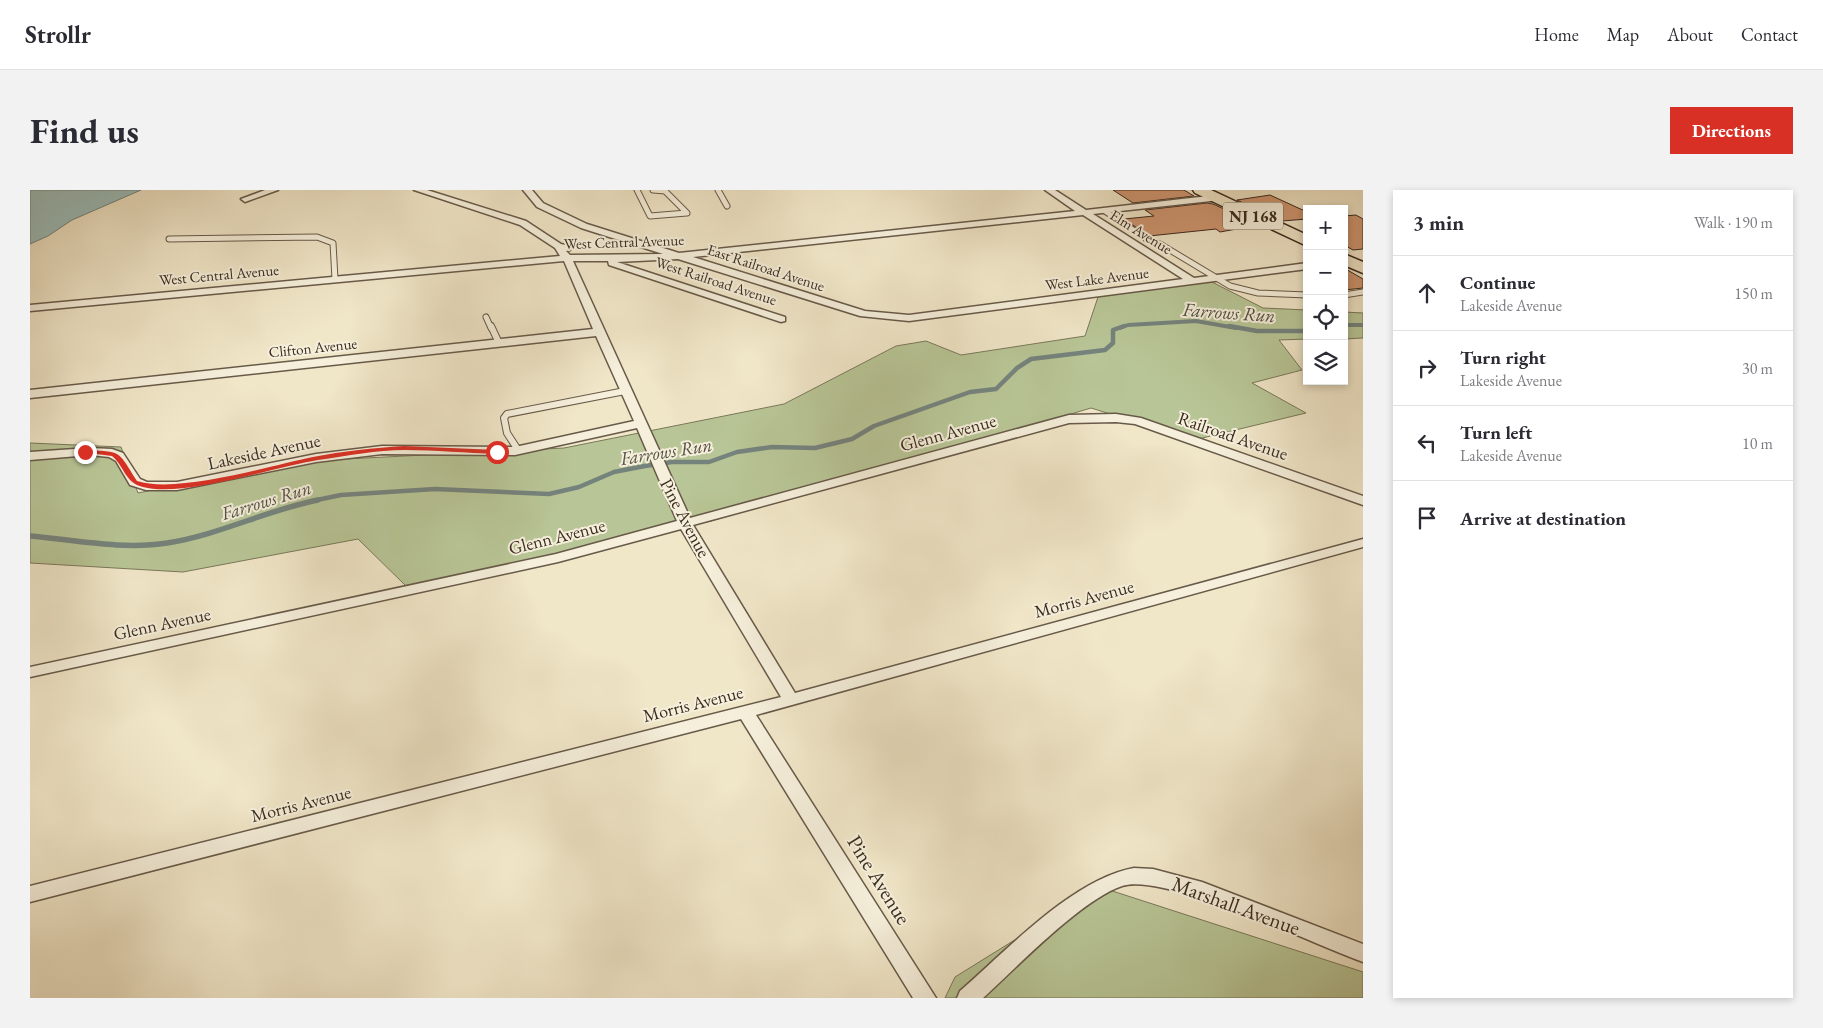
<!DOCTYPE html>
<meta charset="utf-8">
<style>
:root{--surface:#fff;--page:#f2f2f3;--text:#2b2b33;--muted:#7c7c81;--line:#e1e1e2;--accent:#d93025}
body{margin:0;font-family:"EB Garamond",serif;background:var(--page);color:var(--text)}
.controls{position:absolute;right:15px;top:15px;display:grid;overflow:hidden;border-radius:0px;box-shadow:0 2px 8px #0003}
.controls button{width:45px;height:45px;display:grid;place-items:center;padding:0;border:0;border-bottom:1px solid var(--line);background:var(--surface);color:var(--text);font:25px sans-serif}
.stop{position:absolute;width:15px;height:15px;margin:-11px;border:4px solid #d93025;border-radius:50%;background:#fff}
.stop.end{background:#d93025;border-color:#fff;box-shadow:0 1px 5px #0008}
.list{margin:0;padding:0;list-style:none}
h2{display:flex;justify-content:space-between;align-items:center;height:65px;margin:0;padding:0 20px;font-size:21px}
h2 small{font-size:16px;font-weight:400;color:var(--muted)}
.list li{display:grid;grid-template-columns:32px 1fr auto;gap:15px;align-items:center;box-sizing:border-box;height:75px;padding:0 20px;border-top:1px solid var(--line)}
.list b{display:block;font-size:19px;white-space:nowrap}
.list p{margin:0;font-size:16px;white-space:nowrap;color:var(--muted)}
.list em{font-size:16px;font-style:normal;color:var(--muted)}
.icon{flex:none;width:28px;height:28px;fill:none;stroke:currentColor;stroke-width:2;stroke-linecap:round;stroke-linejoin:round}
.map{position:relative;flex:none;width:1333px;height:808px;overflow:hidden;border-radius:0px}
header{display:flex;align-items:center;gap:30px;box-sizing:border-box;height:70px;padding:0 25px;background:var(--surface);border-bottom:1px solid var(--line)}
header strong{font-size:24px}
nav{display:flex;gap:28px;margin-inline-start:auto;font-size:18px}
.intro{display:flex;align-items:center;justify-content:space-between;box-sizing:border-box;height:120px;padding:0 30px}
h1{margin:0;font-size:35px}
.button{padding:12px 22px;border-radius:0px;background:var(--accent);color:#fff;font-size:18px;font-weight:700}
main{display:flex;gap:30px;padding:0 30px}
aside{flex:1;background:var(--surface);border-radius:0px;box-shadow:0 2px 8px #0003}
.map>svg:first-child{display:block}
.green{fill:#b8c596;stroke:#7a785a}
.water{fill:#9bbebb;stroke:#75837d}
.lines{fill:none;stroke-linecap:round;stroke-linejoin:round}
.stream-far2{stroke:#75837d;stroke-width:4}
.stream-far1{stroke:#75837d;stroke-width:4.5}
.stream{stroke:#75837d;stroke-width:5.5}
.building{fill:#ce9671;stroke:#3b2b1f}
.service-far1-casing{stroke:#685a49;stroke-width:7}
.service-casing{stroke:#685a49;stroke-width:8}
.minor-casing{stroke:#685a49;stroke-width:3}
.primary-casing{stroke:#3b2b1f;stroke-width:3}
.service-far1{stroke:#f5efdb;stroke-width:5}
.service{stroke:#f5efdb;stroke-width:6}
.minor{fill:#f5efdb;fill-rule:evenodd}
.primary{fill:#f0e6c8;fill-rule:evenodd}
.route{fill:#d93025}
.labels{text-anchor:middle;stroke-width:4;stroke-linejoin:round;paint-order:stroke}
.far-street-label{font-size:15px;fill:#3b2b1f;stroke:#f5efdb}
.shield{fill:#f5efdb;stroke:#736657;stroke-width:1}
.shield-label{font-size:16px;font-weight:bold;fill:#3b2b1f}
.street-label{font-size:18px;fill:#3b2b1f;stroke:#f5efdb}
.water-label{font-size:19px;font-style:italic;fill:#535046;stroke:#f5efdb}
.near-street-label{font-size:21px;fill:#3b2b1f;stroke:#f5efdb}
</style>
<header>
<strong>Strollr</strong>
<nav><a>Home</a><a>Map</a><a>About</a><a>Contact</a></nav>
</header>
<div class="intro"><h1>Find us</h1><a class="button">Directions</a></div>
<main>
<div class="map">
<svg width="1333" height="808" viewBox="0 0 1333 808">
<rect width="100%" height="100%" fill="#f0e6c8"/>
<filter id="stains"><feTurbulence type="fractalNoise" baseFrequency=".004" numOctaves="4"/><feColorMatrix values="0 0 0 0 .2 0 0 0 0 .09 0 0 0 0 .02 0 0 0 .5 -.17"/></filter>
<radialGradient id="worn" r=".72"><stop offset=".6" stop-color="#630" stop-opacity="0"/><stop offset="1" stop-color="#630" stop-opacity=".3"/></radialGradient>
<!-- green -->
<g class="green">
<path d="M 1180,91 L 1233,118 L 1277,120 L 1277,149 L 1249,150 L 1272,180 L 1222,193 L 1276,223 L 1164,250 L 1061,218 L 681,331 L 376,396 L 328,349 L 153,382 L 0,373 L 0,253 L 91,257 L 108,303 L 256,272 L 534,258 L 754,214 L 866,156 L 896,151 L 931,165 L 1055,146 L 1069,104 Z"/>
<path d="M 1314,122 L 1333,123 L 1333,148 L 1314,149 Z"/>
<path d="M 1070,697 L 1333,782 L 1333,808 L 915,808 L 925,787 Z"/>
</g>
<!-- water -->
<path class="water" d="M 0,0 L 111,0 L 42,30 L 18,46 L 0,54 Z"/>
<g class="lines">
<!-- stream-far2 -->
<g class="stream-far2">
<path d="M 1314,135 L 1333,135"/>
<path d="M 1090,138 L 1098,135 L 1166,131 L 1206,138"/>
</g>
<!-- stream-far1 -->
<g class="stream-far1">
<path d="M 1199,136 L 1227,141 L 1277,141"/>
<path d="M 282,311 L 311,305 L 405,299 L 519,304 L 549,297 L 584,282 L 615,276 L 642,272 L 679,272 L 707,262 L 742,257 L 785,258 L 822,249 L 844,236 L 940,202 L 966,199 L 987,178 L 1001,169 L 1075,160 L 1083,153 L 1083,140 L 1094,136"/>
</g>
<!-- stream -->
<path class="stream" d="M 0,346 C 45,350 93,360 137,353 C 189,345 237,320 288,310"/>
</g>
<!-- building -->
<g class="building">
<path d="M 1083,0 L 1154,0 L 1164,6 L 1103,13 Z"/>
<path d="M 1240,5 L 1277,22 L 1277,29 L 1252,31 L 1207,10 Z"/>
<path d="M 1177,13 L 1183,14 L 1229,35 L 1190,42 L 1186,39 L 1119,46 L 1094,29 L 1124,26 L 1115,20 Z"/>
<path d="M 1326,25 L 1333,29 L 1333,59 L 1323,60 L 1314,55 L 1314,26 Z"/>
<path d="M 1314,78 L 1333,89 L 1333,98 L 1314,100 Z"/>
</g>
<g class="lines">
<defs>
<g id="service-far1">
<path d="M 607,0 L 620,26 L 657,23 L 635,1 L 623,0"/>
<path d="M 688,0 L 697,16"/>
<path d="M 1075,21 L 1118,50 L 1130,54 L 1200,96 L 1228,103 L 1277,105"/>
<path d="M 139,49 L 287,47 L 303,53 L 305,89"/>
<path d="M 1314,105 L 1333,102"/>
<path d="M 456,127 L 461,138"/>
</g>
<g id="service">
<path d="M 461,136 L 469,153"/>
<path d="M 488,260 L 477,243 L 474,228 L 477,224 L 595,201"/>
</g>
<g id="minor">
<path d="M 235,0 L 248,0 L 215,12 L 211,9 Z"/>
<path d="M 384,0 L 397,0 L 496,31 L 531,54 L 540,56 L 540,60 L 536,61 L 540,65 L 633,64 L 551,38 L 507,17 L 493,0 L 502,0 L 513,13 L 557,34 L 649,63 L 1045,21 L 1015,0 L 1025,0 L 1056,20 L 1187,5 L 1191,8 L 1190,10 L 1063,24 L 1164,88 L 1277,73 L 1277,79 L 879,131 L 830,126 L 648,69 L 587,72 L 755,127 L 755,131 L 751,132 L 579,75 L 578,71 L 543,71 L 660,328 L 1039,225 L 1086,224 L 1111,228 L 1333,306 L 1333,315 L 1105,234 L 1086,232 L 1039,233 L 663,335 L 765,503 L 1333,349 L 1333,357 L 726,525 L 906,808 L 883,808 L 711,529 L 0,712 L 0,696 L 751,507 L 651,339 L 528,372 L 0,487 L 0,477 L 526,364 L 647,331 L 607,238 L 485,265 L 352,264 L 286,272 L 147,300 L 116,300 L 100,295 L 86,271 L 79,267 L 60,265 L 0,270 L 0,262 L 60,258 L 82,259 L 93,263 L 110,289 L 117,292 L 147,292 L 286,264 L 352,256 L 485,257 L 604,231 L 566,146 L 0,208 L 0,200 L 563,139 L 534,71 L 0,121 L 0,115 L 530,66 L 525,58 L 490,35 ZM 1053,25 L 1153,89 L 879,125 L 835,121 L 663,67 Z"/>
<path d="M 1104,678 L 1123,679 L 1172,692 L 1333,754 L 1333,772 C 1285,755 1134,682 1092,696 C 1051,710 987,777 953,808 L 927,808 L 930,801 C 977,760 1043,689 1104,678 Z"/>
</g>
<g id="primary">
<path d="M 1163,0 L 1181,0 L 1277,45 L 1277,56 L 1165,3 Z"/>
<path d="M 1314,64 L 1333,72 L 1333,83 L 1314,75 Z"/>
</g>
</defs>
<!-- service-far1 casing -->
<use href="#service-far1" class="service-far1-casing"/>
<!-- service casing -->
<use href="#service" class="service-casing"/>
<!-- minor casing -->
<use href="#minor" class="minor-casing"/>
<!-- primary casing -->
<use href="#primary" class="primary-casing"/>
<!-- service-far1 -->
<use href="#service-far1" class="service-far1"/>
<!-- service -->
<use href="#service" class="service"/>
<!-- minor -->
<use href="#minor" class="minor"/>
<!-- primary -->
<use href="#primary" class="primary"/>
</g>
<!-- route -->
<path class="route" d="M 374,256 L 467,260 L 470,262 L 467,264 C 436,263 406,260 375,260 C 347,260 317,266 288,270 C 244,277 153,308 113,297 C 95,293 95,277 82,266 L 51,262 L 55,260 C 92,262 87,259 107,291 C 148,304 239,276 283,267 C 313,261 344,258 374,256 Z"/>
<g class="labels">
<!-- far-street labels -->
<g class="far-street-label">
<text transform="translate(1111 42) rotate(32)" y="5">Elm Avenue</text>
<text transform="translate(594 52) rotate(-2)" y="5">West Central Avenue</text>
<text transform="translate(736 78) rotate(18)" y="5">East Railroad Avenue</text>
<text transform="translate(189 85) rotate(-5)" y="5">West Central Avenue</text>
<text transform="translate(1067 89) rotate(-7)" y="5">West Lake Avenue</text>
<text transform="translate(686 91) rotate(18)" y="5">West Railroad Avenue</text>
<text transform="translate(283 158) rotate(-6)" y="5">Clifton Avenue</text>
</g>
<!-- shield labels -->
<rect class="shield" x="1193" y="12.5" width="60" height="27" rx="4"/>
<g class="shield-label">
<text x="1223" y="32">NJ 168</text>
</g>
<!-- street labels -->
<g class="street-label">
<text transform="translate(918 243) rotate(-15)" y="6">Glenn Avenue</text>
<text transform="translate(1203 246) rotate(19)" y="6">Railroad Avenue</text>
<text transform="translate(234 262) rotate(-12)" y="6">Lakeside Avenue</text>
<text transform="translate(655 328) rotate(62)" y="6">Pine Avenue</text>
<text transform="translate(527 347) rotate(-14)" y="6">Glenn Avenue</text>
<text transform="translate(1054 409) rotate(-15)" y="6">Morris Avenue</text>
<text transform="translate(132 434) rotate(-12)" y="6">Glenn Avenue</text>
<text transform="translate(663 514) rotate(-14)" y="6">Morris Avenue</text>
<text transform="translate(271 614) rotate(-14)" y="6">Morris Avenue</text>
</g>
<!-- water labels -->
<g class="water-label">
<text transform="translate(1199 122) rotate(4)" y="7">Farrows Run</text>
<text transform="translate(636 261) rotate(-9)" y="7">Farrows Run</text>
<text transform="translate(236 310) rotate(-17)" y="7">Farrows Run</text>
</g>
<!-- near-street labels -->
<g class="near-street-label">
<text transform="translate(849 690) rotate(58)" y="7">Pine Avenue</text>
<text transform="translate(1206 716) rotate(20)" y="7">Marshall Avenue</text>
</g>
</g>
<rect width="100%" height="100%" filter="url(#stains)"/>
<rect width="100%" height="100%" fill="url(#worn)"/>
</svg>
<div class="controls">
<button>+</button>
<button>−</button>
<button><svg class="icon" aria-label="locate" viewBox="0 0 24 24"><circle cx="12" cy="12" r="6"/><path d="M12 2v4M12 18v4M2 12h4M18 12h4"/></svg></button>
<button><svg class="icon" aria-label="layers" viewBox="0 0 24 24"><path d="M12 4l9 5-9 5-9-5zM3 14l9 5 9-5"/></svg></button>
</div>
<div class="stop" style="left:467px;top:262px"></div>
<div class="stop end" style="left:55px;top:262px"></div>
</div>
<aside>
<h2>3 min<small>Walk · 190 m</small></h2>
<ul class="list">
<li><svg class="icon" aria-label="ahead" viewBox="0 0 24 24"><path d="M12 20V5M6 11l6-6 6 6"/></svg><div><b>Continue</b><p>Lakeside Avenue</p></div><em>150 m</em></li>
<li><svg class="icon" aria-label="right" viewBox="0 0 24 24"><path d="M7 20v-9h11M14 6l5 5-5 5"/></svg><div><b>Turn right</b><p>Lakeside Avenue</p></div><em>30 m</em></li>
<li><svg class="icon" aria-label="left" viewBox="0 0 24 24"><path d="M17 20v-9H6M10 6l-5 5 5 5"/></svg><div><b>Turn left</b><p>Lakeside Avenue</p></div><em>10 m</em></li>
<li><svg class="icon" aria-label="arrive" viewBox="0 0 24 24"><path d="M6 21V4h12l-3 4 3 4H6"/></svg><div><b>Arrive at destination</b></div></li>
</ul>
</aside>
</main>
